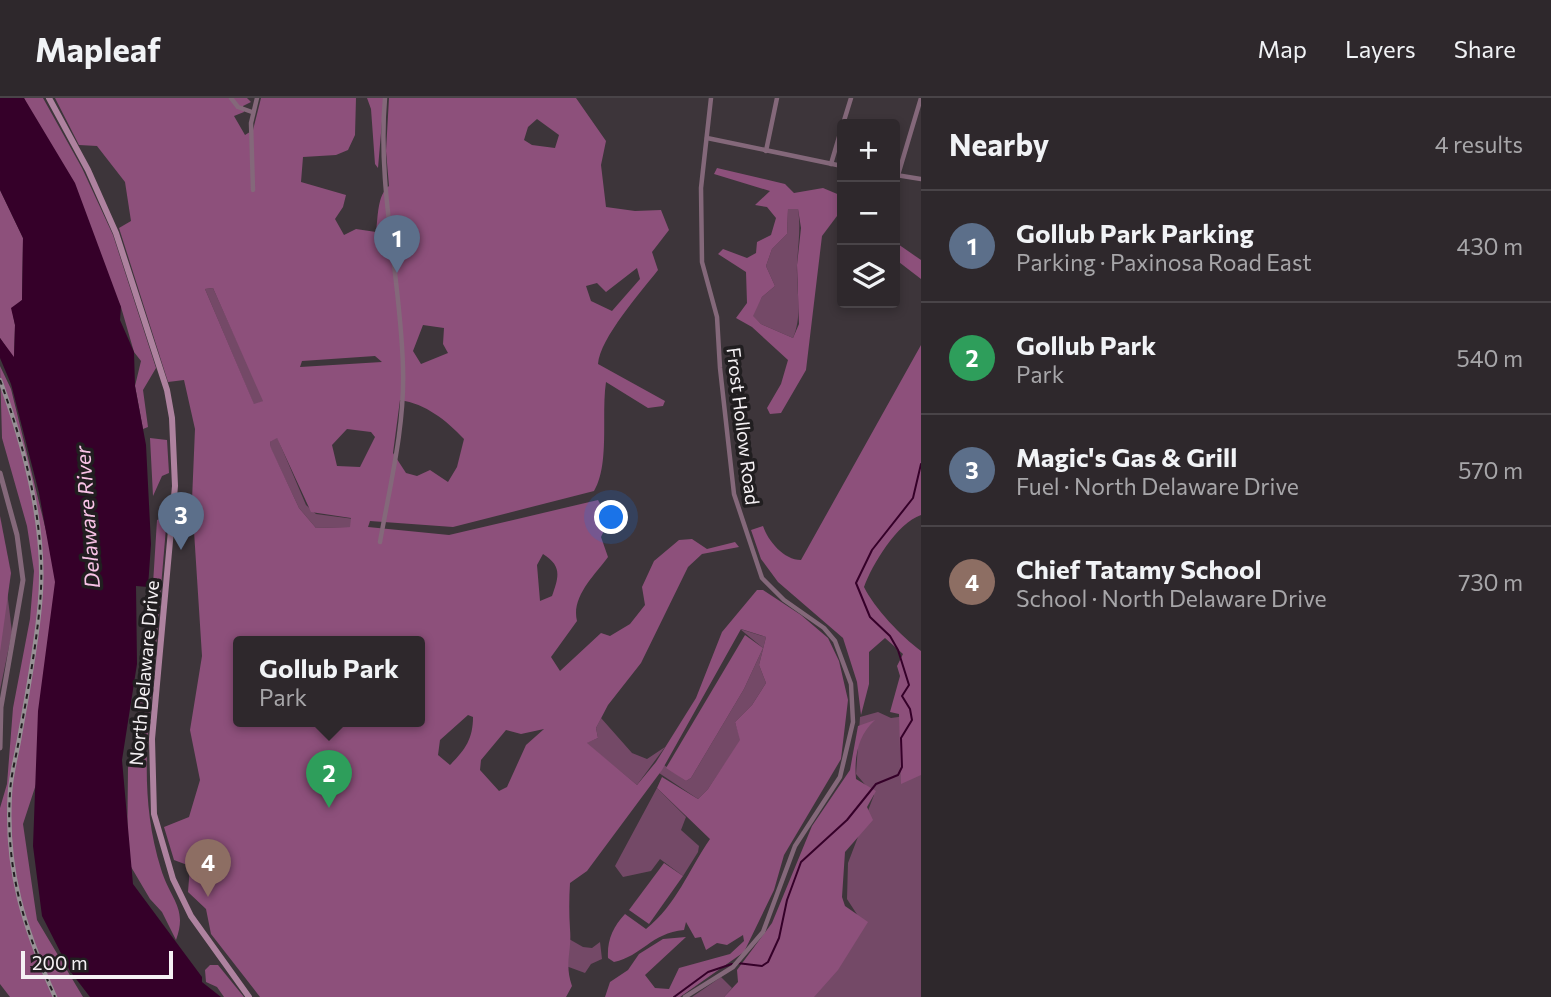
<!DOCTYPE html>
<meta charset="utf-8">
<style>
:root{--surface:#2e282c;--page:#3a3438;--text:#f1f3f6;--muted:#a7a6a9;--line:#494448;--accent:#8abfa5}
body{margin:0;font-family:Commissioner,sans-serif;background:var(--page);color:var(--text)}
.controls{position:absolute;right:21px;top:21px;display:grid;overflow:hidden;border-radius:7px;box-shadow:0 4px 10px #0003}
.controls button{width:63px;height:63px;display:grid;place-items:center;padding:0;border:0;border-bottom:2px solid var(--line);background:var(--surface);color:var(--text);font:35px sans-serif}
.scale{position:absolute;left:21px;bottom:18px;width:152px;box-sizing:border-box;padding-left:7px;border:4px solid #f5f1f4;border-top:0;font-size:19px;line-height:24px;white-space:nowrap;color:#f5f1f4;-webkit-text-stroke:5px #211e20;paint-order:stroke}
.you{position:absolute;left:612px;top:420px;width:24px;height:24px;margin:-18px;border:5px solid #fff;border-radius:50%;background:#1a73e8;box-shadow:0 0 0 10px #1a73e833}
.badge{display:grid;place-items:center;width:46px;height:46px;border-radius:50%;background:var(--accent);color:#fff;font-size:23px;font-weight:700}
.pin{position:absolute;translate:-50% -58px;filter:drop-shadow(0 2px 4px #0008)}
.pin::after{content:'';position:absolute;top:37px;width:24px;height:21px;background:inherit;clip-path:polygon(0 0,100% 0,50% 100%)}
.popup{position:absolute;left:233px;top:538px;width:192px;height:91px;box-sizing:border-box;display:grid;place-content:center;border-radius:7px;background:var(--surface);filter:drop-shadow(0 2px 5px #0005);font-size:23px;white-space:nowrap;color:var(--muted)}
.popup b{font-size:26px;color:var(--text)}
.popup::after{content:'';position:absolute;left:50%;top:100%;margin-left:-14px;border:14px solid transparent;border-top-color:var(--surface)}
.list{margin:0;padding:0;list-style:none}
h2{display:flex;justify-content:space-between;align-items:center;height:91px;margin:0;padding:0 28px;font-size:30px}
h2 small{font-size:23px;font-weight:400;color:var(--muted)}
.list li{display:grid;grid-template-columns:46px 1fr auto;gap:21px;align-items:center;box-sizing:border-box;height:112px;padding:0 28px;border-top:2px solid var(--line)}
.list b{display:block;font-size:26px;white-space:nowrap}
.list p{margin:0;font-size:23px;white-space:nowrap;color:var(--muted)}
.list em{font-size:23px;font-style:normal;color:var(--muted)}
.icon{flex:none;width:38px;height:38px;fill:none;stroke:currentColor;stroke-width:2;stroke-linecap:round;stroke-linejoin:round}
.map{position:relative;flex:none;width:921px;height:899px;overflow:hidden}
header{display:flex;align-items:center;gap:42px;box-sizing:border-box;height:98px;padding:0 35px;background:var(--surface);border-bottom:2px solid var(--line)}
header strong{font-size:33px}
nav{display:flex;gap:38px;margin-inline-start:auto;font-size:24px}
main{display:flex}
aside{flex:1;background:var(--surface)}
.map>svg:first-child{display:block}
.green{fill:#744967}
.forest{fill:#8d507b;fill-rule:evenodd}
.water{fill:#350029}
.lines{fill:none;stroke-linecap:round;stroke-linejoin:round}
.stream{stroke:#350029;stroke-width:2}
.minor{stroke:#84687a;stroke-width:4.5}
.tertiary{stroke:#84687a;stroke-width:5}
.secondary{stroke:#ae829f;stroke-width:6}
.rail-casing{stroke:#979195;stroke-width:4.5}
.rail{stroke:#211e20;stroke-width:2;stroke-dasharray:5;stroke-linecap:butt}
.labels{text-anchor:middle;stroke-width:7;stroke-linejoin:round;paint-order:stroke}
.street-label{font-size:19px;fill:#f5f1f4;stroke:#211e20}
.water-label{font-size:21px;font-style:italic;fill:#f9c3e7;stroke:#211e20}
</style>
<header>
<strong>Mapleaf</strong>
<nav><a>Map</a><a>Layers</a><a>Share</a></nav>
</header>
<main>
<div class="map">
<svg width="921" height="899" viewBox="0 0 921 899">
<rect width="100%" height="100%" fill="#3d353a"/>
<!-- green -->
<g class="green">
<path d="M 788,111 L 798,111 C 801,130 798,147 797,167 C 796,192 803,217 793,240 L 761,226 L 752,218 L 762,199 L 775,188 L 766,168 L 772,151 L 787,136 Z"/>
<path d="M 213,190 L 264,303 L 254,307 L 205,191 Z"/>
<path d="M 277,339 L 306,407 L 316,416 L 369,423 L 350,429 L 316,430 L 299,410 L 271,351 L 270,344 Z"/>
<path d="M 0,436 L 12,534 L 0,592 Z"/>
<path d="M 740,531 L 766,539 L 759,567 L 766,585 L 752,607 L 735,624 L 741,642 L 708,691 L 698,701 L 659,675 L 664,667 L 686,683 L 691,680 L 744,591 L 763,550 Z"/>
<path d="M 878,614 L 891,620 L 921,616 L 921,899 L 804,899 L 860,821 L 847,801 L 848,765 L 874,697 L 856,676 L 860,619 Z"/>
<path d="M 601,620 L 632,655 L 647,661 L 665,649 L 637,687 L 586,645 L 598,640 L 596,630 Z"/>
<path d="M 657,690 L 686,719 L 681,732 L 699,748 L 698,754 L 683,778 L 660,761 L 651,773 L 623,779 L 615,768 Z"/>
<path d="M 569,841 L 583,849 L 592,850 L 600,844 L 602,861 L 591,866 L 585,875 L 566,868 Z"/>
<path d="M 721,879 L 732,890 L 724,899 L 692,899 Z"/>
</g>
<!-- forest -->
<g class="forest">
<path d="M 24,0 L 43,0 L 82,70 L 113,137 L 156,270 L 143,292 L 148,329 L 143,331 L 135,288 L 141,263 L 134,254 L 121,209 Z"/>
<path d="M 55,0 L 247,0 L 251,4 L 243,8 L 244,14 L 234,18 L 245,37 L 253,32 L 261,0 L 356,0 L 355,37 L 348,52 L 336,57 L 303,59 L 301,84 L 346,97 L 343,109 L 335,121 L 344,137 L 356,131 L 376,134 C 378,120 377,97 389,88 L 386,53 L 389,0 L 576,0 L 606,43 L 601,67 L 606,109 L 635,113 L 661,112 L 669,132 L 652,154 L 658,172 C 641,194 600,240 598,266 L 665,303 L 663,308 L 648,310 L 606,284 C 601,317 610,366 594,393 L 453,429 L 370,423 L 368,429 L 449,437 L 598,402 L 609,422 L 601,439 L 608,459 C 594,478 571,499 577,523 L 551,559 L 560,573 L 601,535 L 610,538 L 630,526 L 645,507 L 642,489 L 654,463 L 679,442 L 692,441 L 707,451 L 735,444 L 739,449 L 702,456 L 688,469 L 641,565 L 608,607 L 596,630 L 598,640 L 587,645 L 637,687 L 656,664 L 696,600 L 722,534 L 757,492 L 763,492 L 801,517 L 828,540 L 839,563 L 848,602 L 841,661 L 784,757 L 774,792 L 744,854 L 680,899 L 605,899 L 610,884 L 628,872 L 639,856 L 663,841 L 686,839 L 645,877 L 655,890 L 669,891 L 679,870 L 730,856 L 744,843 L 743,837 L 727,847 L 717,845 L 706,852 L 701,839 L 695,840 L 686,824 L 684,832 C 651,835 642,858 614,864 L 608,860 C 607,842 613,829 625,816 L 646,831 C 677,806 688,773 710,741 L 657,690 L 662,679 L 698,701 L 708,691 L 740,642 L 735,624 L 752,607 L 766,585 L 759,567 L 766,539 L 741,531 L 662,672 L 587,773 L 570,785 C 569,801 569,816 570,831 C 572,854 564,865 572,888 L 566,899 L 260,899 L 211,836 L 206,811 L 188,794 L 190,768 L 174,762 L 164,729 L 189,719 L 200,682 L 190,632 L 202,558 L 192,402 L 195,331 L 184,282 L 168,284 L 119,130 L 131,123 L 125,84 L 97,48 L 79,47 ZM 537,21 L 559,37 L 555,50 L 532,47 L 524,42 L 528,29 ZM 637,170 L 640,181 L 612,213 L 591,203 L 586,188 L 597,185 L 606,194 ZM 213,190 L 263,303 L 254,306 L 205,191 ZM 423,227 L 444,230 L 443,246 L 448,255 L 421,266 L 413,253 ZM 375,258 L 382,264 L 300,269 L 302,263 ZM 400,302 C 426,306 446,322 464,341 L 457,369 L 448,384 L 430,372 L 417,378 L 406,375 L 393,355 ZM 347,331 L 371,334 L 375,339 L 360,369 L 337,368 L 332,347 ZM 277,340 L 311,414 L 351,420 L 350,429 L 316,430 L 299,410 L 271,350 L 270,344 ZM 543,456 C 562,468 559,478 552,498 L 540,503 L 537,467 ZM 238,544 L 420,544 L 420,624 L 238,624 ZM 468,617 L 473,619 C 473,641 465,652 450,667 L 438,657 L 440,642 ZM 544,631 L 526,647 L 507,689 L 499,693 L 480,672 L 481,662 L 506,632 L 521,636 Z"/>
<path d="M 367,0 L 384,0 L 378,70 L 375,66 L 371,11 Z"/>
<path d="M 717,70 L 785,86 L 794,95 L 823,90 L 842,98 L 842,122 L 837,118 L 822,138 L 806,272 L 781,315 L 770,316 L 767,310 L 781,286 L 788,262 L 752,229 L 736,220 L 747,205 L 746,174 L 718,156 L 723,151 L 747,160 L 756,155 L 757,144 L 771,137 L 776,120 L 767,109 L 755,107 L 770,93 L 714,76 ZM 788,111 L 798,111 L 801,130 L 797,167 L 799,226 L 793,240 L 761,226 L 753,218 L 762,199 L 775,188 L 766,168 L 772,151 L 787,136 Z"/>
<path d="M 0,92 L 23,140 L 22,202 L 12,211 L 15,227 L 14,261 L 0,240 Z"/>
<path d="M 895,144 L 921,162 L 921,181 L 895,161 Z"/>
<path d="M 921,247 L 921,417 C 897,425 872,467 864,489 C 875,511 901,538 921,553 L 921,677 L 901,686 L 899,616 L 890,614 L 900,578 L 897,568 L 903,556 L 885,540 L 869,554 L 869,586 L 861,617 L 857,584 L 843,540 L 778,484 L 761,461 L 751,432 L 763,428 C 768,443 784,462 801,462 Z"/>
<path d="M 0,268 L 11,291 L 54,465 L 57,513 L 42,668 L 23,726 L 37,822 L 83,899 L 10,899 L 0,886 L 0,710 L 7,686 L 13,610 L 30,521 L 34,473 L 27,428 L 2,340 Z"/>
<path d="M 150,340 L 167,342 L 169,375 L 162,378 L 153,398 Z"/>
<path d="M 0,418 L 11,475 L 0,554 Z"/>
<path d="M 167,418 L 156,548 L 149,550 L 157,422 Z"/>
<path d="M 745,537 L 763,550 L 744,591 L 691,680 L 686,683 L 666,670 Z"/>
<path d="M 151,598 C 145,657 143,713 161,771 C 170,801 188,810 176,842 L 162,814 L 150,801 L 127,762 L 128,670 L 141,599 Z"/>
<path d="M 875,622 C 858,637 854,659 856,681 L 876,693 L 867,709 L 873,722 L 845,754 L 842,799 L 845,808 L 868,824 L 838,872 L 814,899 L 724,899 L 738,884 L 737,872 L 772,825 L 812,728 L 850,672 L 858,628 Z"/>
<path d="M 664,765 L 683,778 L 649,826 L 629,812 Z"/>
<path d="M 210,867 L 218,867 L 244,899 L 224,899 L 217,889 L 206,884 L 205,872 Z"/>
</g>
<!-- water -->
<path class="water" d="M 0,0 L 24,0 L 75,85 L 121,209 L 120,222 L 134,254 L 135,288 L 146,347 L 151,446 L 148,489 L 136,488 L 137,566 L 122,662 L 133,786 L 202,879 L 202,884 L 221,899 L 90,899 L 70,873 L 42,818 L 33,748 L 38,613 L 55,484 L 39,395 L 11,286 L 0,260 L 0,240 L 14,259 L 15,227 L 11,210 L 22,202 L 23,140 L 0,92 Z"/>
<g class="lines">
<!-- stream -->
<g class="stream">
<path d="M 737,865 L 762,868 L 768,864 L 779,840 L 787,802 L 801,764 L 847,722 L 876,686 L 898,677 L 902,669 L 901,640 L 912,622 L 910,611 L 902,598 L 909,587 L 898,552 L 890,538 L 870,519 L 856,485 L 872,452 L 913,400 L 921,366"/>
<path d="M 674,899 L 708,874 L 732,866"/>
</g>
<!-- minor -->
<g class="minor">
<path d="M 231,0 L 238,9 L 252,14"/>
<path d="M 843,26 L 851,0"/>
<path d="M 707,40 L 842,68"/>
<path d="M 766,53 L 777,0"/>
<path d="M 831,66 L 842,29"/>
<path d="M 896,77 L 921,81"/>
<path d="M 898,77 L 921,0"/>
<path d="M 253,92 L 251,25 L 257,0"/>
<path d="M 380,444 C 390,387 405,328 403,270 C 401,181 377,90 385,0"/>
<path d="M 685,899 L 733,869 L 763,834 L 795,748 L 840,679 L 853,624 L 851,586 L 835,543 L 824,530 L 784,502 L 762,480 L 734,396 L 720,270 L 717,219 L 702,164 L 701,90 L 711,0"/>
</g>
<!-- tertiary -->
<path class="tertiary" d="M 0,375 L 17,437 L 23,482 L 1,609 L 0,650"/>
<!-- secondary -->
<path class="secondary" d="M 49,0 L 88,72 L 116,135 L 167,292 L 172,320 L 175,388 L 152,641 L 154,716 L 173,781 L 191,818 L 249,899"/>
<defs>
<path id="rail" d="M 0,282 C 25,350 47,431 40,505 C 36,551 27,597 19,642 C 16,659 11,677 10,694 C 5,772 24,830 55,899"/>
</defs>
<!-- rail casing -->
<use href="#rail" class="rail-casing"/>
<!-- rail -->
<use href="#rail" class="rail"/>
</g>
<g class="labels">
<!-- street labels -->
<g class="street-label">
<text transform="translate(743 328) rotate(83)" y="7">Frost Hollow Road</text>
<text transform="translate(144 575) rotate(-85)" y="7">North Delaware Drive</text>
</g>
<!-- water labels -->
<g class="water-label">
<text transform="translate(88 419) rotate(-94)" y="7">Delaware River</text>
</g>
</g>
</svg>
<div class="controls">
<button>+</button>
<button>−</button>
<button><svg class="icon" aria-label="layers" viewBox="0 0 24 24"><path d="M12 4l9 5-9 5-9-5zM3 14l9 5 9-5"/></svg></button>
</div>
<div class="scale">200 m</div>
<div class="you"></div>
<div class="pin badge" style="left:397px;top:175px;background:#5c6f8a">1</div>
<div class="pin badge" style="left:329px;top:710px;background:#2e9e5b">2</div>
<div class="popup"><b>Gollub Park</b>Park</div>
<div class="pin badge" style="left:181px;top:452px;background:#5c6f8a">3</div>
<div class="pin badge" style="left:208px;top:799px;background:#8d6e63">4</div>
</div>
<aside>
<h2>Nearby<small>4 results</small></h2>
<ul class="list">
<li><span class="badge" style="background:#5c6f8a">1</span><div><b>Gollub Park Parking</b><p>Parking · Paxinosa Road East</p></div><em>430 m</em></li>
<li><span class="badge" style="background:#2e9e5b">2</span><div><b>Gollub Park</b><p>Park</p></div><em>540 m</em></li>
<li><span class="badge" style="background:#5c6f8a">3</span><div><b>Magic's Gas &amp; Grill</b><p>Fuel · North Delaware Drive</p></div><em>570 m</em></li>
<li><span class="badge" style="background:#8d6e63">4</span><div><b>Chief Tatamy School</b><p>School · North Delaware Drive</p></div><em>730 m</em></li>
</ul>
</aside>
</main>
